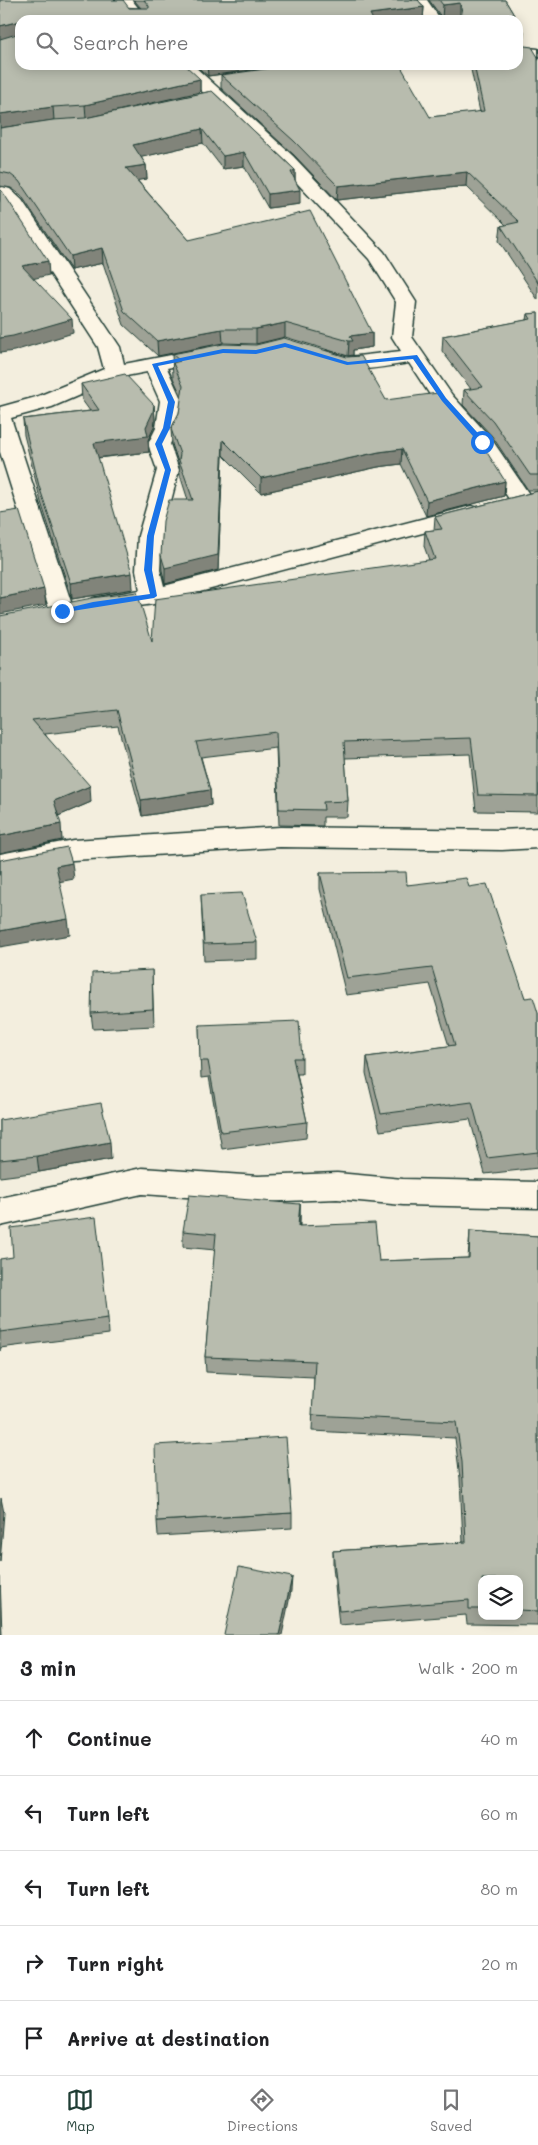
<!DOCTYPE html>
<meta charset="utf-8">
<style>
:root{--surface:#fff;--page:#f6f6f6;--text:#202124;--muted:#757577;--line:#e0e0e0;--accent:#1f3d34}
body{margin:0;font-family:Mali,sans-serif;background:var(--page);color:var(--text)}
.controls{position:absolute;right:15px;bottom:15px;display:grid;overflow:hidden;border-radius:10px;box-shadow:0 2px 12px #0003}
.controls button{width:45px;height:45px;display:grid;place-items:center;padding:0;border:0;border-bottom:1px solid var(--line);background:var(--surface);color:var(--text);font:25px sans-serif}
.stop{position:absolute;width:15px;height:15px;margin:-11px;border:4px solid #1a73e8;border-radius:50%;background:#fff}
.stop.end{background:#1a73e8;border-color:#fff;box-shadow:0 1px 5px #0008}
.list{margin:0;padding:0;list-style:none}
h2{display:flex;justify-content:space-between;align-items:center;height:65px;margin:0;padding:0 20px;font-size:21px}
h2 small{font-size:16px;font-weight:400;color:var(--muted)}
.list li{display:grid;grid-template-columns:32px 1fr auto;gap:15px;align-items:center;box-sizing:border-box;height:75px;padding:0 20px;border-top:1px solid var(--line)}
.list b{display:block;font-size:19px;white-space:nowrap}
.list em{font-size:16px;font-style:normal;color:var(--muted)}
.icon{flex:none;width:28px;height:28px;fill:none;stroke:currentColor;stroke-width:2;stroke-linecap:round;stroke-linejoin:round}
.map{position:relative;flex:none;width:538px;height:1635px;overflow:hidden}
.search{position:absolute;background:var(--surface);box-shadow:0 2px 12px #0003;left:15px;right:15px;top:15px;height:55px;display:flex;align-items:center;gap:12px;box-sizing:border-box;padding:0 18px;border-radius:15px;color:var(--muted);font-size:19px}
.sheet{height:440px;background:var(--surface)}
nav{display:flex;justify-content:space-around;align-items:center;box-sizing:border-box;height:70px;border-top:1px solid var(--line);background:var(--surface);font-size:14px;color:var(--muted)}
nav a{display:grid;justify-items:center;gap:2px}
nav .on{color:var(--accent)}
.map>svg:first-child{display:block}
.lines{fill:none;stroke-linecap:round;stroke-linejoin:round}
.street-casing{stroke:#1f3d34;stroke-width:3}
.street{fill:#fcf5e5;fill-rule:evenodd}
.wall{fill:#9ea296;stroke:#1f3d34;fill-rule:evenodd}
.shaded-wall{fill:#81847a;stroke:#1f3d34}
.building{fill:#b8bcae;stroke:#1f3d34}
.route{fill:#1a73e8}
</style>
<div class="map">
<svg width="538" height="1635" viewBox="0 0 538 1635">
<rect width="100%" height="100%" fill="#f3eede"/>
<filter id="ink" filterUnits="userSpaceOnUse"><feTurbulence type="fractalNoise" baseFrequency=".02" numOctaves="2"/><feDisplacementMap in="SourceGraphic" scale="10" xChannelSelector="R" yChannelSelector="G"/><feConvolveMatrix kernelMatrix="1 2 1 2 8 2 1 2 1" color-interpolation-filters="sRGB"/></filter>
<g filter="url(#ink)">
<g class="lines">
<defs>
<g id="street">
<path d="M 115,0 L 132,0 L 148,20 L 131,20 Z"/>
<path d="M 411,0 L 427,0 L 441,20 L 425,20 Z"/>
<path d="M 518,47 L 538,49 L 538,59 L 518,57 Z"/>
<path d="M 174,65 L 193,65 L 293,156 L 384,252 L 416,302 L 412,337 L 452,395 L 490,437 L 533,500 L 529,505 L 521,507 L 513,505 L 474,446 L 436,404 L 409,363 C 386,366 333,379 317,357 L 321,353 L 328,351 L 349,357 L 401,351 L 392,337 L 396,302 L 369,259 L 279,164 Z"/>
<path d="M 3,187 L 10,189 L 22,200 L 120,347 L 124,364 L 208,348 L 215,350 L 219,354 L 215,358 L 167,368 L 182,401 L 178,428 L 170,444 L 179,470 L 162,536 L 160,570 L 164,586 L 471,506 L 479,508 L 483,513 L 479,518 L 154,604 L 102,611 L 93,608 L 90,603 L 93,598 L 140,590 L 136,570 L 138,536 L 157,470 L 148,444 L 156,428 L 160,401 L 147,372 L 121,377 L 52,407 L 11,418 L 74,611 L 71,616 L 62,619 L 53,616 L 50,611 L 0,452 L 0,407 L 36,397 L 104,369 L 98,347 L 5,204 L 0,200 L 0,188 Z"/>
<path d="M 280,827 L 502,830 L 538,828 L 538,848 L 502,850 L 280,847 L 73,860 L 0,874 L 0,854 L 73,840 Z"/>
<path d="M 142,1168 L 258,1176 L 337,1173 L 403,1179 L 538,1182 L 538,1208 L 403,1205 L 337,1199 L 258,1202 L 142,1194 L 0,1226 L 0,1198 Z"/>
</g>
</defs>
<!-- street casing -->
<use href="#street" class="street-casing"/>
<!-- street -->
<use href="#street" class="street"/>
</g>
<!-- wall -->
<g class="wall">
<path d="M 0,0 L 141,8 L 134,0 L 418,0 L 424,7 L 423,20 L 20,20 L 200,79 L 200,92 L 86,118 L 212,91 L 295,170 L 295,181 L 300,204 L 268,208 L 244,166 L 223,169 L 203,143 L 141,157 L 146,165 L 147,179 L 137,180 L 189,240 L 372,333 L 372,347 L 353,350 L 353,355 L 348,356 L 285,337 L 256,344 L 223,343 L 158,356 L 124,325 L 103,263 L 71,270 L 21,195 L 11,188 L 0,186 Z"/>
<path d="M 429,0 L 505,0 L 517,20 L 460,20 L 460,16 L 442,18 Z"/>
<path d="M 518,23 L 524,32 L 523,46 L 538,57 L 538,300 L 499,241 L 501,226 L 506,225 L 466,186 L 337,200 L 294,155 L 221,88 L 221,75 L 430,117 L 480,112 L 470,65 L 518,65 Z"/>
<path d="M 195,65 L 289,65 L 208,76 Z"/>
<path d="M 538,313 L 538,490 L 528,490 L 492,436 L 463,405 L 464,390 L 471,389 L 442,351 L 443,336 L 527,320 L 528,314 Z"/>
<path d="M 172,354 L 386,400 L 505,481 L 504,496 L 426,516 L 401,464 L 378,467 L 261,493 L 223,455 L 218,570 L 165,584 L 162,570 L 161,555 L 188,500 L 180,475 L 179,465 L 172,444 L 171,429 L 179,413 L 182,397 L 173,378 Z"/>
<path d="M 81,384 L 154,405 L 155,421 L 154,427 L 148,440 L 149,452 L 98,458 L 133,589 L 72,599 L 41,502 L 24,435 L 23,419 L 90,411 L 82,400 Z"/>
<path d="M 538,491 L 538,812 L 476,811 L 470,754 L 345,758 L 348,801 L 347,817 L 323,817 L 323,826 L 279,825 L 276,748 L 201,757 L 210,790 L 211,805 L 142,816 L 118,726 L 45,734 L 91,802 L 58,816 L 62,840 L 0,853 L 0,616 L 152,641 L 429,560 L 424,546 L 425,531 L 434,530 L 435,517 Z"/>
<path d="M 320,873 L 407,885 L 469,887 L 525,998 L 538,1013 L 538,1168 L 485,1174 L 470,1119 L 380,1131 L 366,1073 L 367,1057 L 449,1046 L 430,984 L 346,995 L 320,889 Z"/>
<path d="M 201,895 L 257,942 L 257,959 L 204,961 Z"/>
<path d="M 152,970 L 154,1026 L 93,1029 L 91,1013 Z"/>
<path d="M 199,1025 L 302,1058 L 302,1074 L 297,1074 L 307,1122 L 306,1138 L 222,1149 L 209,1077 L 201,1078 Z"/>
<path d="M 0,1120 L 111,1159 L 39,1172 L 0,1177 Z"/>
<path d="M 300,1204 L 300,1226 L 379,1261 L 468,1258 L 470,1231 L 538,1236 L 538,1625 L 467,1624 L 466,1615 L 339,1625 L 333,1566 L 333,1551 L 463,1542 L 460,1478 L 455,1438 L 312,1431 L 314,1377 L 206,1372 L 205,1357 L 215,1250 L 183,1247 L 183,1231 ZM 482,1579 L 519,1579 L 519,1616 L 482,1616 Z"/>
<path d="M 0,1259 L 108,1318 L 109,1334 L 0,1348 L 0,1351 Z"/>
<path d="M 292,1513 L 292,1528 L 158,1536 L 157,1521 Z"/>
</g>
<!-- shaded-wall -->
<g class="shaded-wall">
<path d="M 460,3 L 460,16 L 442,18 L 443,5 Z"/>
<path d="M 424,7 L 423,20 L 369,20 L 370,14 Z"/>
<path d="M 20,21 L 20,35 L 0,40 L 0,26 Z"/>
<path d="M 207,65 L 289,65 L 208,76 Z"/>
<path d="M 200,79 L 200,92 L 86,118 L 85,105 Z"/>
<path d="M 53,107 L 54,120 L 0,128 L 0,114 Z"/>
<path d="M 202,129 L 203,143 L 134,159 L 133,145 Z"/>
<path d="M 244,152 L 244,166 L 223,169 L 223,156 Z"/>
<path d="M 146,165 L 147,179 L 127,182 L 126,168 Z"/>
<path d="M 295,170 L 295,184 L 291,172 Z"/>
<path d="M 467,172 L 466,186 L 337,200 L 338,186 Z"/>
<path d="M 300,190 L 300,204 L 268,208 L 268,194 Z"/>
<path d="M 102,248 L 103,263 L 71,270 L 70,256 Z"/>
<path d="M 48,261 L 49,275 L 23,281 L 22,266 Z"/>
<path d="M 72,319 L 73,333 L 14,351 L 0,353 L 0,338 Z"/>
<path d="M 285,323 L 285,337 L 256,344 L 256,329 Z"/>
<path d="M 222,329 L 223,343 L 158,356 L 157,341 Z"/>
<path d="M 372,333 L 372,347 L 353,350 L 353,355 L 348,356 L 349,341 L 350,336 Z"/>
<path d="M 154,405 L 155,421 L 154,427 L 148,440 L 149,452 L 95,458 L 94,443 L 146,427 Z"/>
<path d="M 223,440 L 223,455 L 218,570 L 165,584 L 165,568 Z"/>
<path d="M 402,449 L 401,464 L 378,467 L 261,493 L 261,478 L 379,452 Z"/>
<path d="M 505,481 L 504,496 L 426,516 L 427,501 Z"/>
<path d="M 132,573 L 133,589 L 72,599 L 71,583 Z"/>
<path d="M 44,589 L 46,605 L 0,614 L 0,598 Z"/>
<path d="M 90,786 L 91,802 L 56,817 L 54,801 Z"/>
<path d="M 210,790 L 211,805 L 142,816 L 141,800 Z"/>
<path d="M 61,824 L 62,840 L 0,853 L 0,836 Z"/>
<path d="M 72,863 L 74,879 L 58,882 L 56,866 Z"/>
<path d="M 68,919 L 70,935 L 0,947 L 0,931 Z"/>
<path d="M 110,1142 L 111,1159 L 39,1172 L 37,1156 Z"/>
<path d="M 300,1204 L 300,1220 L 298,1242 L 298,1226 Z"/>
<path d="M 1,1498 L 4,1513 L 0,1562 L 0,1510 Z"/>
<path d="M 0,1577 L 2,1635 L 0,1635 Z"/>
<path d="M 292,1577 L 291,1591 L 282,1635 L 279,1635 Z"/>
</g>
<!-- building -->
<g class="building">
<path d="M 0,0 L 123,0 L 129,8 L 149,8 L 149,6 L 144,0 L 418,0 L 424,7 L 370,14 L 373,20 L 20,20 L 20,21 L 0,26 Z"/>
<path d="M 439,0 L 505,0 L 517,20 L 464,20 L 460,3 L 443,5 Z"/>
<path d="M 518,23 L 524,32 L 518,32 Z"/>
<path d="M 20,33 L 20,65 L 185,65 L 200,79 L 85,105 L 53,107 L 0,114 L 0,39 Z"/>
<path d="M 518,45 L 532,47 L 538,57 L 538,283 L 501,226 L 519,222 L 467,172 L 338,186 L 294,141 L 221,75 L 294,65 L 400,65 L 430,117 L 484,111 L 474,65 L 518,65 Z"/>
<path d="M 212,91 L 295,170 L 291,172 L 300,190 L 268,194 L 244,152 L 223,156 L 202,129 L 133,145 L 146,165 L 126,168 L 189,240 L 310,211 L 372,333 L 350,336 L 353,341 L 349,341 L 285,323 L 256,329 L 222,329 L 157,341 L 124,311 L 102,248 L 70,256 L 19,181 L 10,174 L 0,172 L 0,128 L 53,120 L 85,118 Z"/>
<path d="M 0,189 L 2,191 L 48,261 L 22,266 L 72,319 L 13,336 L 0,338 Z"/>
<path d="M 538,313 L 538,475 L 530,475 L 493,421 L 464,390 L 483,387 L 443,336 L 531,319 L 528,314 Z"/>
<path d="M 284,338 L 347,357 L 361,356 L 386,400 L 438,393 L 474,432 L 505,481 L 427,501 L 402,449 L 379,452 L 261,478 L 223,440 L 218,555 L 165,568 L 161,555 L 163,521 L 169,500 L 193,500 L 179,460 L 180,454 L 171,429 L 179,413 L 183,386 L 173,363 L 180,361 L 172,354 L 223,344 L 256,345 Z"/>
<path d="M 125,374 L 154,405 L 153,412 L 146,427 L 148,436 L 94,443 L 132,573 L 71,583 L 39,486 L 23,419 L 99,410 L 81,384 Z"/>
<path d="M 538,491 L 538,796 L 478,795 L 471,738 L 344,742 L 348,801 L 323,802 L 324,810 L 279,809 L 276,732 L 196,742 L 210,790 L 141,800 L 117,710 L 32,720 L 90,786 L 54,801 L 61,824 L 0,836 L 0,616 L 92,598 L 137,592 L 152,641 L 155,599 L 435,559 L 425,531 L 442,529 L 435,517 Z"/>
<path d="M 19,510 L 44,589 L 0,598 L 0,513 Z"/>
<path d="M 67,847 L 72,863 L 56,866 L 68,919 L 0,931 L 0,860 Z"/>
<path d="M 406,872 L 407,885 L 466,878 L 469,887 L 487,884 L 525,998 L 533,997 L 538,1013 L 538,1152 L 487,1158 L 472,1102 L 381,1114 L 367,1057 L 455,1045 L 432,968 L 347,978 L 320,873 Z"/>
<path d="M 242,893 L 257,942 L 204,944 L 201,895 Z"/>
<path d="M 152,970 L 153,1009 L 91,1013 L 92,973 Z"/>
<path d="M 299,1021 L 302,1058 L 293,1058 L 307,1122 L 221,1132 L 208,1061 L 200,1061 L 199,1025 Z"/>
<path d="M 101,1103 L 110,1142 L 37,1156 L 0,1160 L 0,1120 Z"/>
<path d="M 189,1195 L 300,1204 L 298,1226 L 375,1223 L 379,1261 L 469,1258 L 470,1231 L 538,1236 L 538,1611 L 519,1610 L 519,1579 L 482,1579 L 482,1609 L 469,1609 L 469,1600 L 339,1611 L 333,1551 L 466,1542 L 462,1462 L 456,1422 L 312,1415 L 315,1361 L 205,1357 L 216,1234 L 183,1231 Z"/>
<path d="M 96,1217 L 108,1318 L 0,1332 L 0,1259 L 13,1257 L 11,1228 Z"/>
<path d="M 286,1437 L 292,1513 L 157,1521 L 155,1445 Z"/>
<path d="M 239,1567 L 292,1577 L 279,1635 L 224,1635 Z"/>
</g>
</g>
<!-- route -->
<path class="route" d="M 285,343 L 348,362 L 417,355 L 446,398 L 486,442 L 480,444 L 442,401 L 413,359 L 347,365 L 285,347 L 256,354 L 223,353 L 158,366 L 175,402 L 170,428 L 162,444 L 171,470 L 154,536 L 152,570 L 157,596 L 154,598 L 60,613 L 60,610 L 93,602 L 150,594 L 144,570 L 147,536 L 165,470 L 155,444 L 163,428 L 168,402 L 152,364 L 223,349 L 256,350 Z"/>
</svg>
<div class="controls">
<button><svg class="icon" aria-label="layers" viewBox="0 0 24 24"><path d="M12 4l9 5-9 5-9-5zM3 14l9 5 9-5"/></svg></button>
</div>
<div class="stop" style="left:482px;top:442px"></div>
<div class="stop end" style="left:62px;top:611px"></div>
<div class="search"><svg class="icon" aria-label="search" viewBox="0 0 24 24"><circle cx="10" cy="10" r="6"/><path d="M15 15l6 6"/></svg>Search here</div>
</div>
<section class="sheet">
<h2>3 min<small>Walk · 200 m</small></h2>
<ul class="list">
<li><svg class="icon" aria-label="ahead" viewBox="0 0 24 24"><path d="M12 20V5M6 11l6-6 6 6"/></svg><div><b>Continue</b></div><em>40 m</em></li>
<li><svg class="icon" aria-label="left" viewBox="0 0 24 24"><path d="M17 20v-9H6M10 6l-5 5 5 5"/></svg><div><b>Turn left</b></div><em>60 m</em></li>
<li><svg class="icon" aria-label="left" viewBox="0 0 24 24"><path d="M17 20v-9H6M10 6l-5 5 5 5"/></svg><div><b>Turn left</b></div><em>80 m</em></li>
<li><svg class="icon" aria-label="right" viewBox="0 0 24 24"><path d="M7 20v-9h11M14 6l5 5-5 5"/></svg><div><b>Turn right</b></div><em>20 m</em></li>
<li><svg class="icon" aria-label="arrive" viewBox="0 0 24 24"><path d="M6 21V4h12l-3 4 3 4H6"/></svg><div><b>Arrive at destination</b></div></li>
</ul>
</section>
<nav>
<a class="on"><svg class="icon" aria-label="map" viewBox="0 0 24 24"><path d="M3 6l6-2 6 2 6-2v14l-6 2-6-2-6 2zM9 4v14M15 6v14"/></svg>Map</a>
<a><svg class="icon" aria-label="directions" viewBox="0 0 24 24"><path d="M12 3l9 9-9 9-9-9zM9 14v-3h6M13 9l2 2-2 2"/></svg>Directions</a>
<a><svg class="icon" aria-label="saved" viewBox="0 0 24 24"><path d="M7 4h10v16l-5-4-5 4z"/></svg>Saved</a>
</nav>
